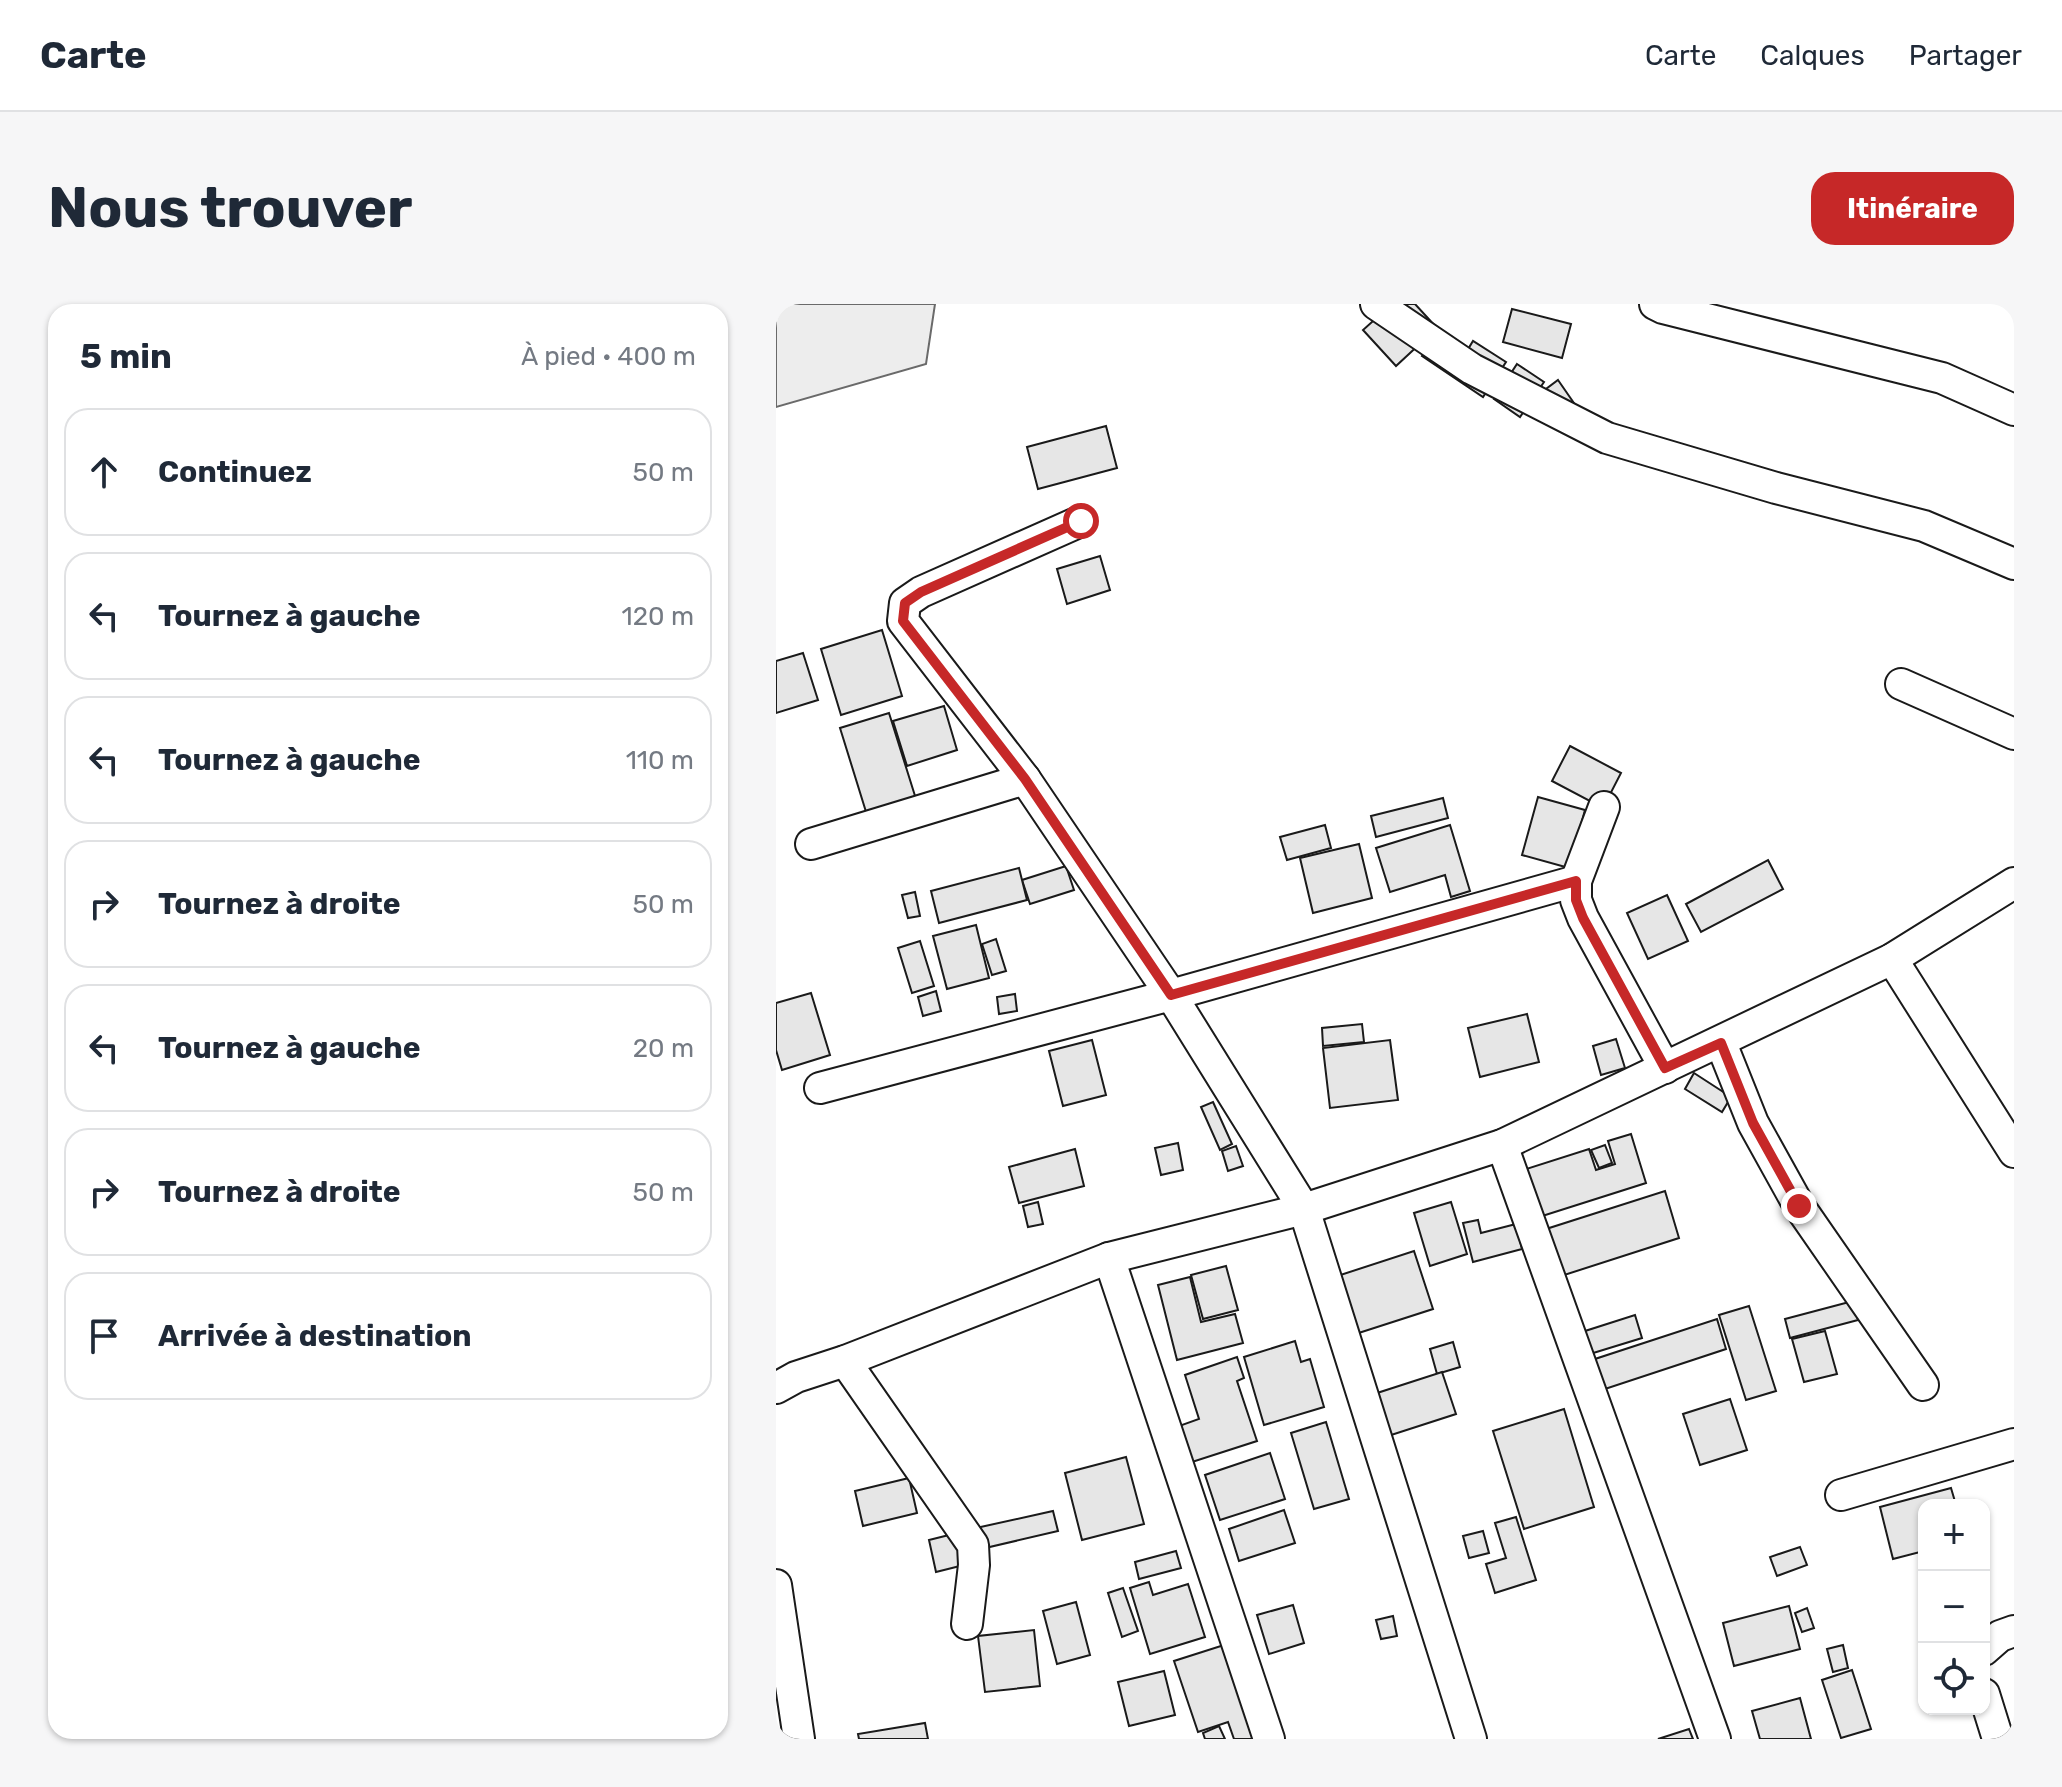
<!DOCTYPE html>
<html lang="fr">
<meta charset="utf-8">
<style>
:root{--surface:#fff;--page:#f6f6f7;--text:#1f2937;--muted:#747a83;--line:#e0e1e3;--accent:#c62828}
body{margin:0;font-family:Rubik,sans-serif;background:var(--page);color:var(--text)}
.controls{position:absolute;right:24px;bottom:24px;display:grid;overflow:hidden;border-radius:16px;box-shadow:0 2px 6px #0004}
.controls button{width:72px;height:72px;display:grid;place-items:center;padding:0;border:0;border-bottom:2px solid var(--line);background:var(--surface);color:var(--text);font:40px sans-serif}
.stop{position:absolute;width:24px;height:24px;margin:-18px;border:6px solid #c62828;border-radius:50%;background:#fff}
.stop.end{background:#c62828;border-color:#fff;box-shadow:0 2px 8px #0008}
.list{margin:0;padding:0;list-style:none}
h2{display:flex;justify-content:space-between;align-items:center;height:104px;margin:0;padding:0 32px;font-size:34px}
h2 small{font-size:26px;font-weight:400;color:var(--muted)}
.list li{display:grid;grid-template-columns:52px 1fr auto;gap:24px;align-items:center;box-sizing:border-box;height:128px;margin:0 16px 16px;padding:0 16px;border:2px solid var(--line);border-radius:24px}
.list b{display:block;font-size:30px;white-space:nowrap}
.list em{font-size:26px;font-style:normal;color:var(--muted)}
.icon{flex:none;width:44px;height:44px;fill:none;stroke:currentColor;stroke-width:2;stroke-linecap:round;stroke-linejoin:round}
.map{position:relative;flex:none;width:1238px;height:1435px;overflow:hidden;border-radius:24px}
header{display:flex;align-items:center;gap:48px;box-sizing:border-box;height:112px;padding:0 40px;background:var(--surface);border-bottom:2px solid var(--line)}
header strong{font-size:38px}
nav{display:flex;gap:44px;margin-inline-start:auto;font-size:28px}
.intro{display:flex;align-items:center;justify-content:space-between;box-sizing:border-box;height:192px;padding:0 48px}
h1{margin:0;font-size:56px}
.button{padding:20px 36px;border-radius:24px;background:var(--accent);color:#fff;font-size:28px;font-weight:700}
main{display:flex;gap:48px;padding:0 48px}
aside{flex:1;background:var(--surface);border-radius:24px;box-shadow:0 2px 6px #0004}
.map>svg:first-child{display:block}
.built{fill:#ededed;stroke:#6a6a6a;stroke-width:2}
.building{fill:#e6e6e6;stroke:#1a1a1a;stroke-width:2}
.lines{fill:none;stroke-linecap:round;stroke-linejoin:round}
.minor-casing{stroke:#1a1a1a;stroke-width:34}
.minor{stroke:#fff;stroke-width:30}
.route{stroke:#c62828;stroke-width:10}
</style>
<header>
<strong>Carte</strong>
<nav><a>Carte</a><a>Calques</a><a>Partager</a></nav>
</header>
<div class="intro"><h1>Nous trouver</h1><a class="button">Itinéraire</a></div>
<main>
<aside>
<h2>5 min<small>À pied · 400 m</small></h2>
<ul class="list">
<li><svg class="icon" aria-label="ahead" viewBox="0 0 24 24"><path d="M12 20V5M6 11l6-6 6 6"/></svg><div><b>Continuez</b></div><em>50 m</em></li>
<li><svg class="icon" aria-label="left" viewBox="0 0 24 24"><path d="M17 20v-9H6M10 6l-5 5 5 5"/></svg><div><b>Tournez à gauche</b></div><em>120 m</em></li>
<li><svg class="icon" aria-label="left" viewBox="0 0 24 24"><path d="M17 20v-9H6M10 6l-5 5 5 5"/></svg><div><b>Tournez à gauche</b></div><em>110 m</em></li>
<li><svg class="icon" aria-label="right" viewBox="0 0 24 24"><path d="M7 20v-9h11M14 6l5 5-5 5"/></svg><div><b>Tournez à droite</b></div><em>50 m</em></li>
<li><svg class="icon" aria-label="left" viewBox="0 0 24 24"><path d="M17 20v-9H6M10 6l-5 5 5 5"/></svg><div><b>Tournez à gauche</b></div><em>20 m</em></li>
<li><svg class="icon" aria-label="right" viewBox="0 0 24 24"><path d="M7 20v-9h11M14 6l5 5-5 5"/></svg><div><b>Tournez à droite</b></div><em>50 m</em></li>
<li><svg class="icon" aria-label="arrive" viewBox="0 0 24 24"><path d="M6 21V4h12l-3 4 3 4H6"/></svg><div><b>Arrivée à destination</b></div></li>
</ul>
</aside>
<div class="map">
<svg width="1238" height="1435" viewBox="0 0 1238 1435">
<rect width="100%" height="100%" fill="#fff"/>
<!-- built -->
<path class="built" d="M 0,0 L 159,0 L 150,60 L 0,103 Z"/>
<!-- building -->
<g class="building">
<path d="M 616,0 L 639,0 L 661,24 L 620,62 L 587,26 Z"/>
<path d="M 736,5 L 795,20 L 786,54 L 727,38 Z"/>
<path d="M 657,36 L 686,55 L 697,37 L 730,58 L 707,93 L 646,52 Z"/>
<path d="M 741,60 L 768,78 L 744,113 L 718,95 Z"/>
<path d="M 782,76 L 800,102 L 758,94 Z"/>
<path d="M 330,122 L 341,164 L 262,185 L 251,143 Z"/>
<path d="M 324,252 L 334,286 L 291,300 L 281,265 Z"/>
<path d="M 106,326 L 126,392 L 65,411 L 45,345 Z"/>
<path d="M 27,349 L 42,396 L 0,409 L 0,357 Z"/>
<path d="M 168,402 L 181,446 L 131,462 L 117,417 Z"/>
<path d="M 113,409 L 140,495 L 91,511 L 64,424 Z"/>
<path d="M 794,442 L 845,469 L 827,504 L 776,477 Z"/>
<path d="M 762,493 L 809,506 L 793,564 L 746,551 Z"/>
<path d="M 667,494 L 672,514 L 600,533 L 595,512 Z"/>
<path d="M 549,521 L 555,544 L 511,556 L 504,533 Z"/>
<path d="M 674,521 L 694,587 L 675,593 L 669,571 L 614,588 L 600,544 Z"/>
<path d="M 583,540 L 596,594 L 537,609 L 524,554 Z"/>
<path d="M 992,556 L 1007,585 L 925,628 L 910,600 Z"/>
<path d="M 290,562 L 298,586 L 254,600 L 246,576 Z"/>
<path d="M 243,564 L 251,596 L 163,619 L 155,587 Z"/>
<path d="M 139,588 L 144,612 L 132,614 L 126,591 Z"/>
<path d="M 891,591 L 912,637 L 872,655 L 851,609 Z"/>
<path d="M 200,621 L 213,674 L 171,685 L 157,632 Z"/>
<path d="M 220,635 L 230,667 L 216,671 L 206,640 Z"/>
<path d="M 144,637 L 158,682 L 136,689 L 122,644 Z"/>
<path d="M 160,687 L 165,707 L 147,712 L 142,693 Z"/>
<path d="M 35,689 L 54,751 L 6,766 L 0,746 L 0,699 Z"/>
<path d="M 239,690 L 241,707 L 223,710 L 221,693 Z"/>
<path d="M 751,710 L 763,758 L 704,773 L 692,724 Z"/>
<path d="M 586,720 L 588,738 L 547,742 L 546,724 Z"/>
<path d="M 840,735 L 849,764 L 825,771 L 817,742 Z"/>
<path d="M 316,736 L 330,791 L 287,802 L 273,747 Z"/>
<path d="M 614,736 L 622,796 L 554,804 L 547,744 Z"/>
<path d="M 918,769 L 955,793 L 946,808 L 909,785 Z"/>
<path d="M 437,798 L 456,840 L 444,846 L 425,803 Z"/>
<path d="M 855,830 L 870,879 L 760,914 L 744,867 L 813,845 L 820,866 L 839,860 L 832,837 Z"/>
<path d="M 402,839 L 407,866 L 385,871 L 379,844 Z"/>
<path d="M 829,841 L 836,859 L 823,864 L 815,846 Z"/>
<path d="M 460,842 L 467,862 L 452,867 L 446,847 Z"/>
<path d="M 299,845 L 308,882 L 243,899 L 233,863 Z"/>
<path d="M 889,887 L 903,934 L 782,973 L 767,926 Z"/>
<path d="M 262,898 L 267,920 L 252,923 L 247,902 Z"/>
<path d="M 675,898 L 691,950 L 654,962 L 638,909 Z"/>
<path d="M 702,916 L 705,929 L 740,920 L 746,945 L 697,958 L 687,919 Z"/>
<path d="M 638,947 L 657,1005 L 561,1036 L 543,978 Z"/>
<path d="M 450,962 L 462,1006 L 427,1015 L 415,971 Z"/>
<path d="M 414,973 L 425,1018 L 459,1010 L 467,1039 L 401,1056 L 382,981 Z"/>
<path d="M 1077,997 L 1082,1016 L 1014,1034 L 1009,1015 Z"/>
<path d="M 973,1002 L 1000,1087 L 970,1096 L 943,1011 Z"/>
<path d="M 859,1011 L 866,1034 L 814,1050 L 806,1028 Z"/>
<path d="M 941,1015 L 950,1045 L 829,1085 L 819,1055 Z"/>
<path d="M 1049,1027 L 1061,1070 L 1028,1078 L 1016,1035 Z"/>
<path d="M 519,1037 L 525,1058 L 534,1055 L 548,1103 L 488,1121 L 468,1053 Z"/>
<path d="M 677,1038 L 684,1063 L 661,1070 L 654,1045 Z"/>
<path d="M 461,1053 L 468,1074 L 461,1077 L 481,1137 L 416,1158 L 403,1122 L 423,1115 L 409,1071 Z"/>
<path d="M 666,1068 L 680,1110 L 609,1133 L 595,1091 Z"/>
<path d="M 954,1095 L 971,1146 L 924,1161 L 907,1110 Z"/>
<path d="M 788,1105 L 818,1203 L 748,1225 L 717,1127 Z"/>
<path d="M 550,1118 L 573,1195 L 538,1205 L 515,1129 Z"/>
<path d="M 494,1149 L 509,1195 L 444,1216 L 429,1171 Z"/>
<path d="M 350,1153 L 368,1220 L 306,1236 L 289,1169 Z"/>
<path d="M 133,1174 L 141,1209 L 87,1222 L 79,1187 Z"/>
<path d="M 1175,1184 L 1180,1201 L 1148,1201 L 1148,1247 L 1117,1255 L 1104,1203 Z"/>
<path d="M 508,1206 L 519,1239 L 463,1257 L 453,1225 Z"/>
<path d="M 277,1207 L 282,1227 L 205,1245 L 200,1224 Z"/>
<path d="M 740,1213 L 760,1276 L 719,1289 L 710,1260 L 730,1254 L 719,1219 Z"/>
<path d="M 707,1227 L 713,1249 L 693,1254 L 687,1232 Z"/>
<path d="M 181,1229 L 188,1261 L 160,1268 L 153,1236 Z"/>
<path d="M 1024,1243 L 1031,1261 L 1001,1272 L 994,1253 Z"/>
<path d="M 400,1247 L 405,1264 L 363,1275 L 359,1258 Z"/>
<path d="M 373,1278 L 377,1291 L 412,1280 L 429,1333 L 374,1350 L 354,1284 Z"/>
<path d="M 347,1284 L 362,1327 L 346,1333 L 332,1289 Z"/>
<path d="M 300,1298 L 314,1351 L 281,1360 L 267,1307 Z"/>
<path d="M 517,1301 L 528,1339 L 493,1350 L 481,1311 Z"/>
<path d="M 1013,1302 L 1024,1345 L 958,1362 L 947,1319 Z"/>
<path d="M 1031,1304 L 1038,1324 L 1026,1328 L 1019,1309 Z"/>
<path d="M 617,1312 L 621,1332 L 605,1335 L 600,1316 Z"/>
<path d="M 258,1326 L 264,1382 L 209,1388 L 202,1332 Z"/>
<path d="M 448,1341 L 478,1435 L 458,1435 L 452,1418 L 422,1428 L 398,1357 Z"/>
<path d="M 1067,1341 L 1072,1364 L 1057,1368 L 1051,1345 Z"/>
<path d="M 1076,1366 L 1095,1425 L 1065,1434 L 1046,1376 Z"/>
<path d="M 388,1367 L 399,1411 L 353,1422 L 342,1378 Z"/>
<path d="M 1024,1394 L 1035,1435 L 984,1435 L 976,1407 Z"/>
<path d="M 149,1419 L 152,1435 L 83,1435 L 82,1430 Z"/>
<path d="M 443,1422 L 449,1435 L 429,1435 L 427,1429 Z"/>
<path d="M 913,1425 L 917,1435 L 882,1435 Z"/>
</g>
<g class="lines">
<defs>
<g id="minor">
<path d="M 600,0 L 696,65 L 831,134 L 1000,184 L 1148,222 L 1238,260"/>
<path d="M 879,0 L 887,4 L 1166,74 L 1238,106"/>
<path d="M 305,217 L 145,288 L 129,299 L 127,317 L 249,475 L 395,691 L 528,905 L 695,1435"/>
<path d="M 1125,380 L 1238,430"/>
<path d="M 828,503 L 800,577 L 800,596 L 807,614 L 889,764"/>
<path d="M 35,540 L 249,475"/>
<path d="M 1116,655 L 1238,848"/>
<path d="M 945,739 L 977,819 L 1023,902 L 1147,1081"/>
<path d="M 44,784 L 395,691 L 800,577"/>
<path d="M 726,841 L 939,1435"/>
<path d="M 333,954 L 493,1435"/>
<path d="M 69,1057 L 197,1241 L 198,1261 L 191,1320"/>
<path d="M 0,1084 L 20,1073 L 69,1057 L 333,954 L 528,905 L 726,841 L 1116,655 L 1238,579"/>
<path d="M 1065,1191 L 1238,1140"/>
<path d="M 0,1281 L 23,1435"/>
<path d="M 1208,1346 L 1224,1332 L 1238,1327"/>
<path d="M 1208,1390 L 1222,1435"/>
</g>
</defs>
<!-- minor casing -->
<use href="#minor" class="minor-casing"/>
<!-- minor -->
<use href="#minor" class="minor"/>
</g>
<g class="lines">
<!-- route -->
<path class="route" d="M 305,217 L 145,288 L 129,299 L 127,317 L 249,475 L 395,691 L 800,577 L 800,596 L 807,614 L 889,764 L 945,739 L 977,819 L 1023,902"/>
</g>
</svg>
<div class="controls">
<button>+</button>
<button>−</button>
<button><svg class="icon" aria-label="locate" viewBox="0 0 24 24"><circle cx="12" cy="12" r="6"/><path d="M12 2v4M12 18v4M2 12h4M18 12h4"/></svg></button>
</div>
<div class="stop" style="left:305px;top:217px"></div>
<div class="stop end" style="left:1023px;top:902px"></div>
</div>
</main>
